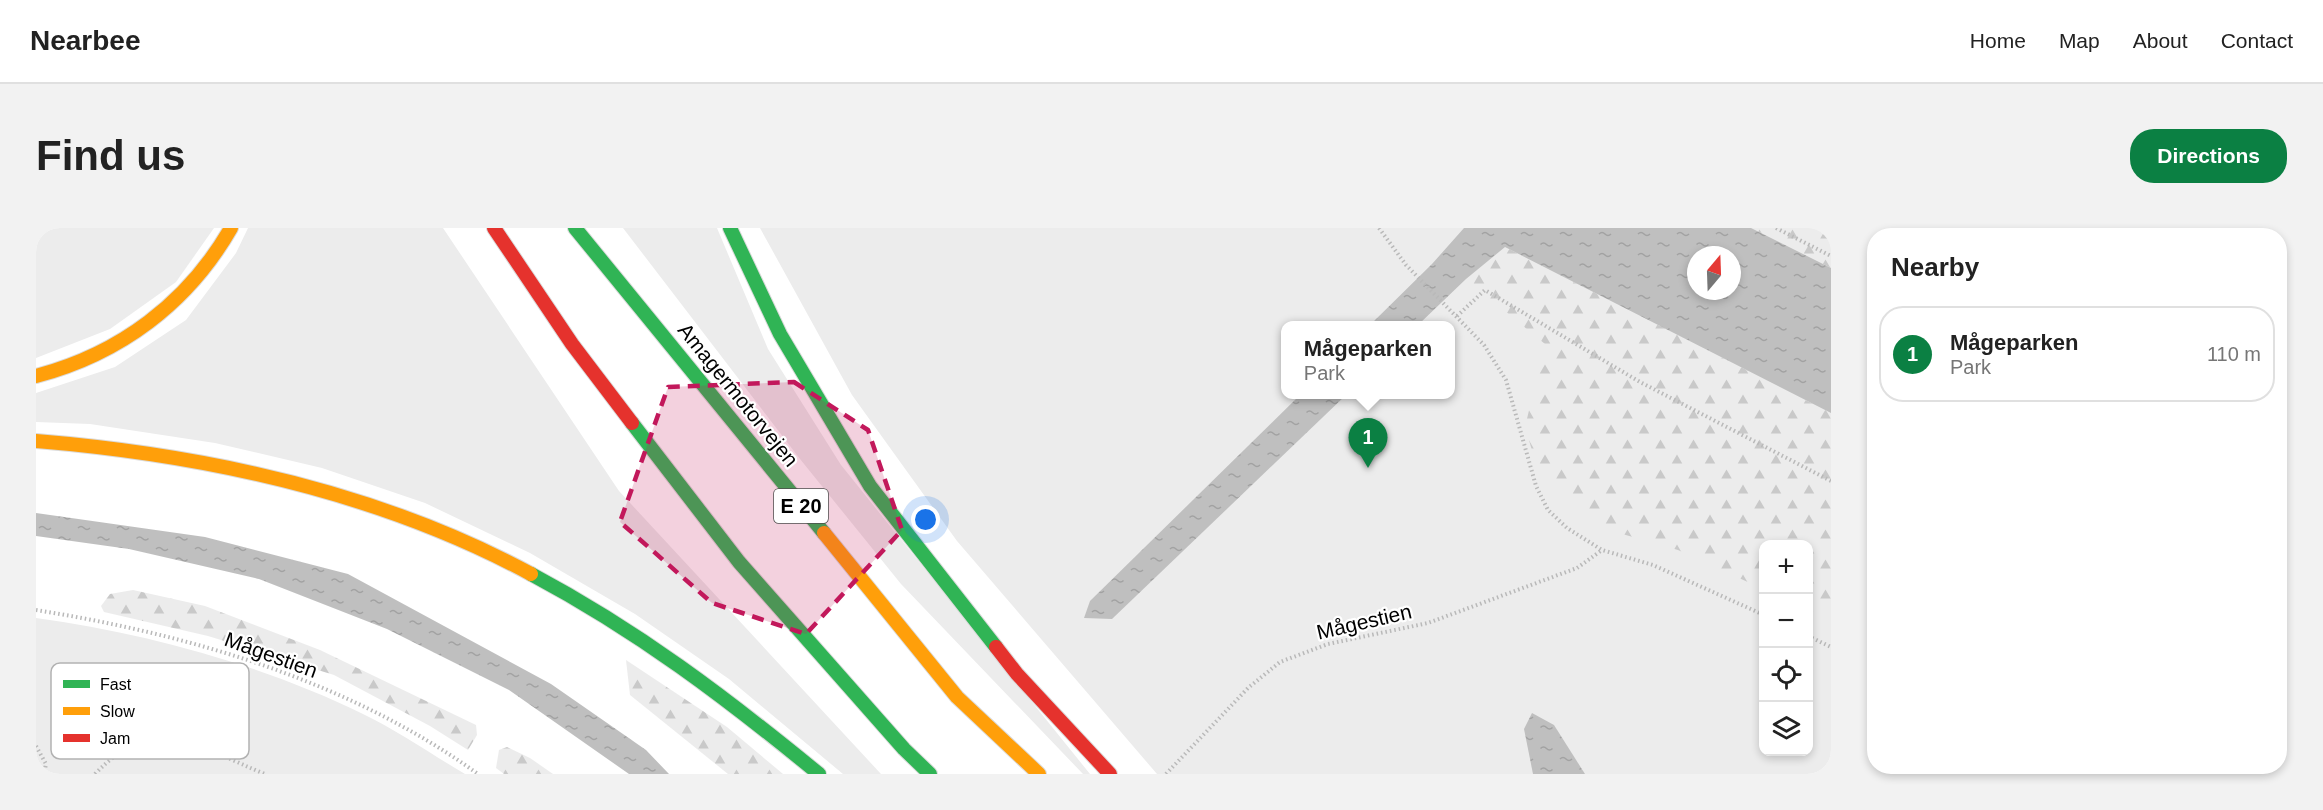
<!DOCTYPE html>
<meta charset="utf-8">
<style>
:root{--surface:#fff;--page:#f2f2f2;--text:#222;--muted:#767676;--line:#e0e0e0;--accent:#0b8043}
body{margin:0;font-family:Arial,sans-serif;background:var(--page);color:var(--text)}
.controls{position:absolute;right:18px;bottom:18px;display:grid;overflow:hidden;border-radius:12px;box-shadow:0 3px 9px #0003}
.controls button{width:54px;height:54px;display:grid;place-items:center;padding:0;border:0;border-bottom:2px solid var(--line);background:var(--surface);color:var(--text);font:30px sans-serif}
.compass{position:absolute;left:1651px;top:18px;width:54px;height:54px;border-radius:50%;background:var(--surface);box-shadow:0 3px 9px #0003;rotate:19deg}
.you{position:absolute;left:890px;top:292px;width:21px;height:21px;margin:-15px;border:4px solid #fff;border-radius:50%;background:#1a73e8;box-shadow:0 0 0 9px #1a73e833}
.badge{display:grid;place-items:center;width:39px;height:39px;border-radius:50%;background:var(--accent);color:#fff;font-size:20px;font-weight:700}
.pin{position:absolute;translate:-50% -50px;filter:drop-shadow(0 2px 3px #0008)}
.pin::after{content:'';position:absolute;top:32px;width:21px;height:18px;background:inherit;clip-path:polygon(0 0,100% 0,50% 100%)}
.popup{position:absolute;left:1245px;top:93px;width:174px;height:78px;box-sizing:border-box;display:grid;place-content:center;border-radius:12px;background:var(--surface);filter:drop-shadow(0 2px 4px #0005);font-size:20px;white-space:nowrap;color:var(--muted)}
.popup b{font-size:22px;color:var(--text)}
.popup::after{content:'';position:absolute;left:50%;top:100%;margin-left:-12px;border:12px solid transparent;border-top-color:var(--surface)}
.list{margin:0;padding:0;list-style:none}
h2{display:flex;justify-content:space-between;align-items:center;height:78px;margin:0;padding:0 24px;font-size:26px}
h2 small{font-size:20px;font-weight:400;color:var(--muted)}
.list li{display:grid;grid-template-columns:39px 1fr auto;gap:18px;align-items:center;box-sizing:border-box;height:96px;margin:0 12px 12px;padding:0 12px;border:2px solid var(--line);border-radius:24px}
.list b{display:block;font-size:22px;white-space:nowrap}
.list p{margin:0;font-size:20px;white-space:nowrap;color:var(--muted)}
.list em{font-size:20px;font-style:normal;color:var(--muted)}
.icon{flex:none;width:33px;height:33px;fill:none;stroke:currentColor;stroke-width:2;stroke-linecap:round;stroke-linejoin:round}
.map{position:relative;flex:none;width:1795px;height:546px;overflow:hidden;border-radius:24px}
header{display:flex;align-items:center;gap:36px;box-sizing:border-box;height:84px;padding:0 30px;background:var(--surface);border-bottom:2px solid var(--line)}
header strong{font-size:28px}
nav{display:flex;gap:33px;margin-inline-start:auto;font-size:21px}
.intro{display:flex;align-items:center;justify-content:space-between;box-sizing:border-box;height:144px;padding:0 36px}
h1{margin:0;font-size:42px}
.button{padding:15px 27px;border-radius:24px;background:var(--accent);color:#fff;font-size:21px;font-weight:700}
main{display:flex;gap:36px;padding:0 36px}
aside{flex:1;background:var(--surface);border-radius:24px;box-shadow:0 3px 9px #0003}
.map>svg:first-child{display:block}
.green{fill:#ececec;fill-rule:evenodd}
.forest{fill:url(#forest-firs)}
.water{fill:url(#water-ripples);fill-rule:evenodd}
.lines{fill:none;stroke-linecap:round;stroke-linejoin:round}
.fast-casing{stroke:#dbdbdb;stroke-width:16}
.slow-casing{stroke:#dbdbdb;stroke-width:16}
.jam-casing{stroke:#dbdbdb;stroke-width:16}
.path{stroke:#b9b9b9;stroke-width:4;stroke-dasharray:1.5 3;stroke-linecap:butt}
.fast{stroke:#30b455;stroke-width:14}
.slow{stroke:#ff9f0a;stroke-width:14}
.jam{stroke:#e5322d;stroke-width:14}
.marked{fill:#c2185b;fill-opacity:0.2;stroke:#c2185b;stroke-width:4.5;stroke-dasharray:12 8;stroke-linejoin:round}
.labels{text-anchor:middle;stroke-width:4.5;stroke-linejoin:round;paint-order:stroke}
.shield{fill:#fff;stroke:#4c4c4c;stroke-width:1.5}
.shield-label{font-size:20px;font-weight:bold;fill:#000}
.street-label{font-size:21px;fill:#000;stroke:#fff}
.key{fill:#fff;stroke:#b2b2b2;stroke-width:1.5}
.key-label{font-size:16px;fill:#000}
</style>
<header>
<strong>Nearbee</strong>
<nav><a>Home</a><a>Map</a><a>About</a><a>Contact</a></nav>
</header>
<div class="intro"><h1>Find us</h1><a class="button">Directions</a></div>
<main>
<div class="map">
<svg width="1795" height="546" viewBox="0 0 1795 546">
<defs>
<pattern id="forest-firs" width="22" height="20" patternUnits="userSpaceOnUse" patternTransform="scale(1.5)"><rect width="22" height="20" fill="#ececec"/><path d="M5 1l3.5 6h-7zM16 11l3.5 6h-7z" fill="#c9c9c9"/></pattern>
<pattern id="water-ripples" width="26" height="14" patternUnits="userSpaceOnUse" patternTransform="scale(1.5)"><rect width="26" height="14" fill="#bfbfbf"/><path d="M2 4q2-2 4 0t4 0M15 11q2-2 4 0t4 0" fill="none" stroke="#a2a2a2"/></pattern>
</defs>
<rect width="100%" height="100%" fill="#fff"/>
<!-- green -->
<g class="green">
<path d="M 0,0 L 178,0 L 140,54 L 74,101 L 0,130 Z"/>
<path d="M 212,0 L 407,0 L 583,263 L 845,546 L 807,546 L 693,451 L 599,386 L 494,325 L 389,275 L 286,240 L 179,215 L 54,196 L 0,194 L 0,165 L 79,139 L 150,92 L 200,25 Z"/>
<path d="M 587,0 L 681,0 L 732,121 L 805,237 L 1054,546 L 1047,546 L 865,356 L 764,231 Z"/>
<path d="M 724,0 L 1795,0 L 1795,546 L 1121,546 L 921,313 L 816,167 ZM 1660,27 L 1696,27 L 1696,63 L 1660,63 ZM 1250,98 L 1414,98 L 1414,166 L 1250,166 ZM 1728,316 L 1772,316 L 1772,524 L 1728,524 Z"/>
<path d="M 0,390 C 109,405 228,437 327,486 C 362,503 395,526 429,546 L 0,546 Z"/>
</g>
<!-- forest -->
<g class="forest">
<path d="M 1715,0 L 1795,0 L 1795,40 Z"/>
<path d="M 1469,19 L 1795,185 L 1795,392 L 1773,381 L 1772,316 L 1728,316 L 1727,361 L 1642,322 L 1555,297 L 1504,249 L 1489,199 L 1509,116 L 1430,51 Z"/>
<path d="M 97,362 L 169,378 L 284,422 L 440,497 L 441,507 L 432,522 L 394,498 L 298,447 L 172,408 L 68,384 L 65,378 L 74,366 Z"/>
<path d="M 590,432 L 691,499 L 747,546 L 692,546 L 594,467 Z"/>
<path d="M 471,519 L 494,530 L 517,546 L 468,546 L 460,540 L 463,522 Z"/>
</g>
<!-- water -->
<g class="water">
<path d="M 1428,0 L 1715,0 L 1795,40 L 1795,185 L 1469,19 L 1430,51 L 1382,97 L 1334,97 L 1396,36 ZM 1660,27 L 1696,27 L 1696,63 L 1660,63 Z"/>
<path d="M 1264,167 L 1310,167 L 1076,391 L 1048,390 L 1054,373 Z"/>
<path d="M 0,285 L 169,309 L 312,346 L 515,456 L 610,522 L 633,546 L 593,546 L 473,462 L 351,401 L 223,351 L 93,321 L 0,308 Z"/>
<path d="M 1496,485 L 1518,497 L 1549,546 L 1497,546 L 1488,501 Z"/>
</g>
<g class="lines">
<defs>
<g id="fast">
<path d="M 539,0 L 788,305"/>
<path d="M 694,0 L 744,106 L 834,258 L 960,419"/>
<path d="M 596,195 L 703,334 L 868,521 L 894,546"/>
<path d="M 495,346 C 602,403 689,469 783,546"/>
</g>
<g id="slow">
<path d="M 0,148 C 84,126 152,75 195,0"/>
<path d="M 0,213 C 171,227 343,264 495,346"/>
<path d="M 788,305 L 921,469 L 1003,546"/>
</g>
<g id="jam">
<path d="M 458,0 L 536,116 L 596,195"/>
<path d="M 960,419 L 981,446 L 1074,546"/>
</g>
</defs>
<!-- fast casing -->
<use href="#fast" class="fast-casing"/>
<!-- slow casing -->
<use href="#slow" class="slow-casing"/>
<!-- jam casing -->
<use href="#jam" class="jam-casing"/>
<!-- path -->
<g class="path">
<path d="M 1343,0 L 1370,37 L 1448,117 L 1470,152 L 1500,258 L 1512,282 L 1531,300 L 1566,322 L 1617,337 L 1728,387"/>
<path d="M 1740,0 L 1795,28"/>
<path d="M 1421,88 L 1449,62 L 1604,154 L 1795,253"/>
<path d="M 0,382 C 155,407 313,453 442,546"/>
<path d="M 1772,408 L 1795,419"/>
<path d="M 0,518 L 10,536 L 8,546"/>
<path d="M 59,546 C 119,483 164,520 229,546"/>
<path d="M 1130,546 L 1212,460 L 1244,434 L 1292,416 L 1392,395 L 1541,340 L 1566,322"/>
</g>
<!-- fast -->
<use href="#fast" class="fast"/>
<!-- slow -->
<use href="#slow" class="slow"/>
<!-- jam -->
<use href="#jam" class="jam"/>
</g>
<!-- marked area -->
<path class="marked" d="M 758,154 L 832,202 L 866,302 L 770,406 L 676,375 L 584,294 L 632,159 Z"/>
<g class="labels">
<!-- shield labels -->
<rect class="shield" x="738" y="261" width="54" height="34" rx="4.5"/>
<g class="shield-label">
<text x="765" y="285">E 20</text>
</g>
<!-- street labels -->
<g class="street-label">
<text transform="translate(702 167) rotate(51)" y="7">Amagermotorvejen</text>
<text transform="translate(1328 394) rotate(-13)" y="7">Mågestien</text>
<text transform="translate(235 427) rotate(20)" y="7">Mågestien</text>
</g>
</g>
<!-- legend -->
<rect x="15" y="435" width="198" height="96" rx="9" class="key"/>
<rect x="27" y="452" width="27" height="8" fill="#30b455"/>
<rect x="27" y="479" width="27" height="8" fill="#ff9f0a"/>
<rect x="27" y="506" width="27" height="8" fill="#e5322d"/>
<g class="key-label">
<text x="64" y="462">Fast</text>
<text x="64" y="489">Slow</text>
<text x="64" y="516">Jam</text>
</g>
</svg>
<div class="controls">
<button>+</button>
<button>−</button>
<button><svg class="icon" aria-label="locate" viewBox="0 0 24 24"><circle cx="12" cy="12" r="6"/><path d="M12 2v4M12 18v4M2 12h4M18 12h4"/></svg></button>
<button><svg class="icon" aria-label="layers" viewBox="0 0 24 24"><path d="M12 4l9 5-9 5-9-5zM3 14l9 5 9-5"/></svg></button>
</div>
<svg class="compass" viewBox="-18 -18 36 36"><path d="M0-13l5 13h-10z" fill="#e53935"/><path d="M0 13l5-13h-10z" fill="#767676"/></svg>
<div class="you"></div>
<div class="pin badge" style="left:1332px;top:240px">1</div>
<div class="popup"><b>Mågeparken</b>Park</div>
</div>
<aside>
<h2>Nearby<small></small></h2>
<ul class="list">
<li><span class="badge">1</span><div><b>Mågeparken</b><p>Park</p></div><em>110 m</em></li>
</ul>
</aside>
</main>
